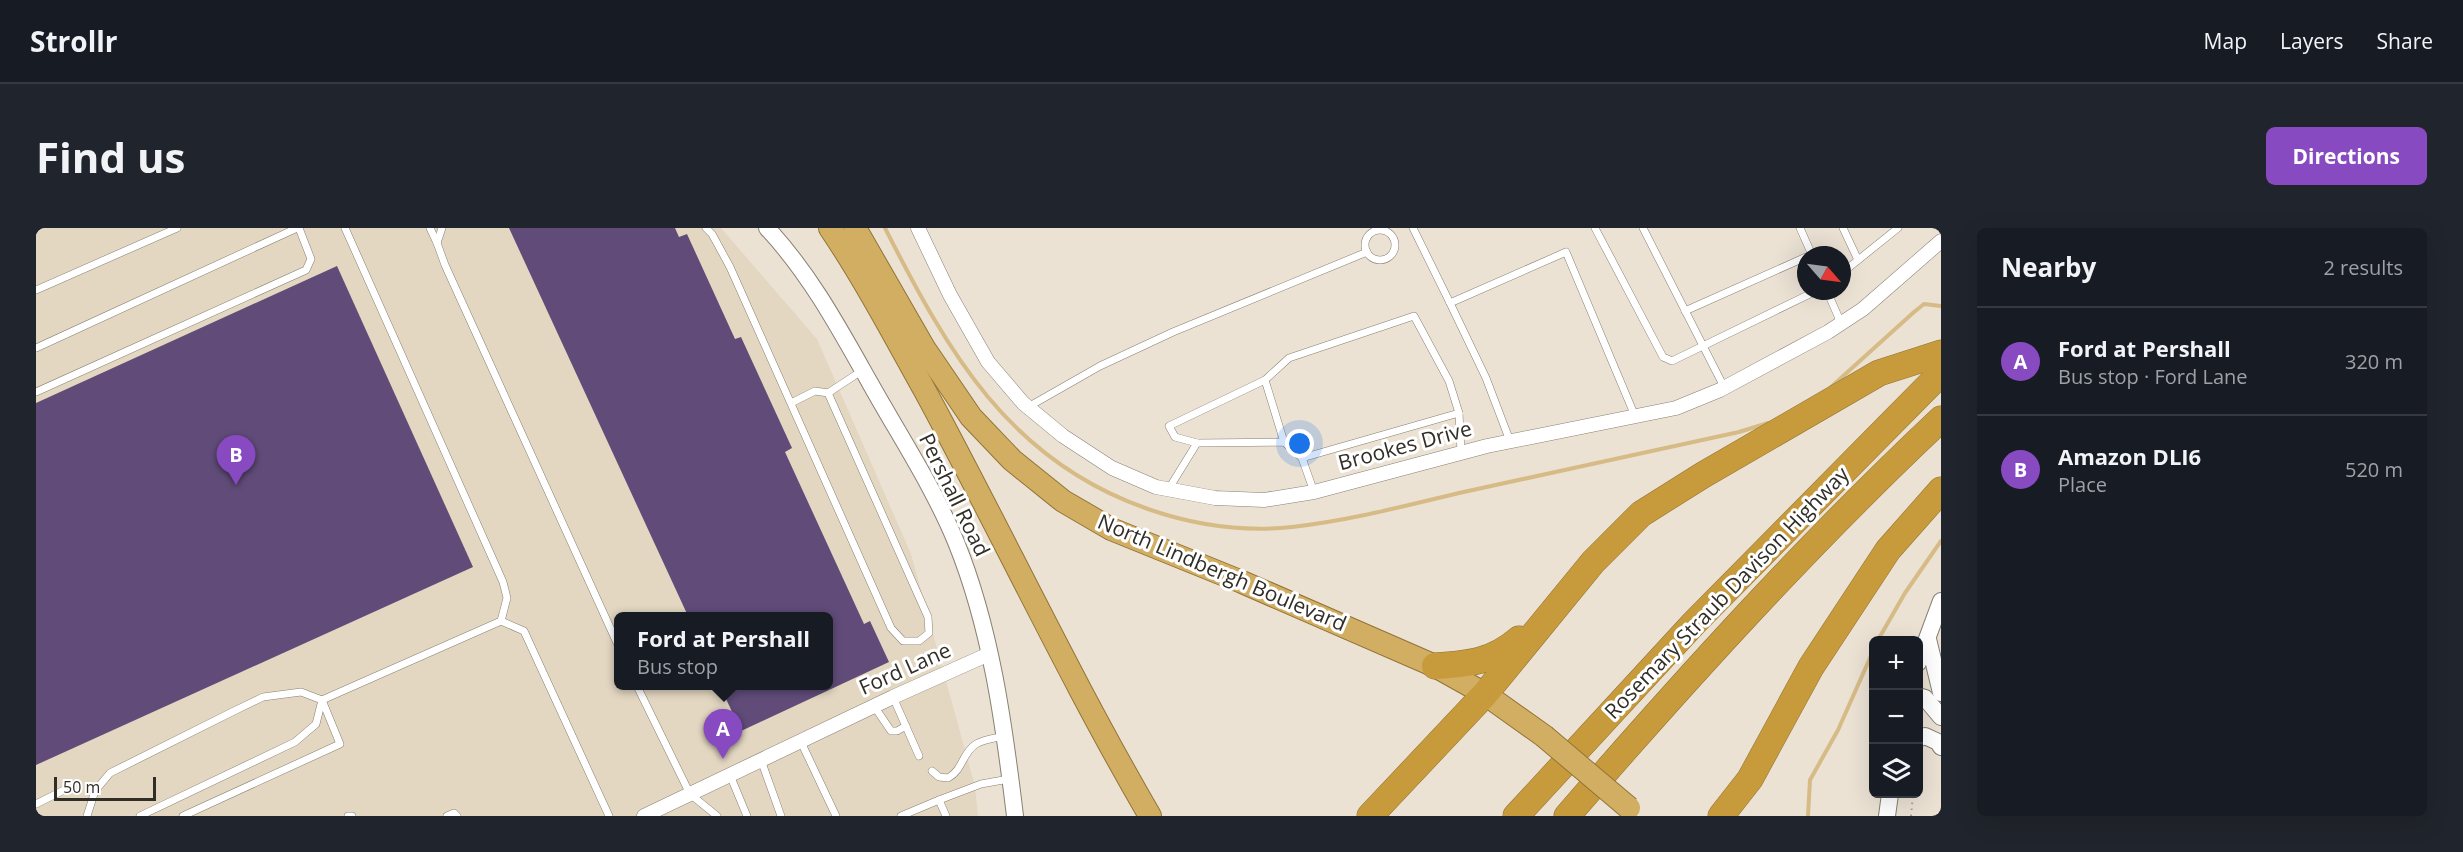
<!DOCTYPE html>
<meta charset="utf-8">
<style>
:root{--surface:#171b24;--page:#20242c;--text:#f1f3f6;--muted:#9ea1a6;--line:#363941;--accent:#874ac0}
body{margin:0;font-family:"Open Sans",sans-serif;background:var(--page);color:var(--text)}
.controls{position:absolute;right:18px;bottom:18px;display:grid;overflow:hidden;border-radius:9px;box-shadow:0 6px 24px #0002}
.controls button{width:54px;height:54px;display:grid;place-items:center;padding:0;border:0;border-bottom:2px solid var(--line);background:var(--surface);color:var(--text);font:30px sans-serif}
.compass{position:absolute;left:1761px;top:18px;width:54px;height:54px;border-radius:50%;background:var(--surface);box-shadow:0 6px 24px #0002;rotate:118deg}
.scale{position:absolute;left:18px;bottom:15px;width:102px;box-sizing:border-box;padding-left:6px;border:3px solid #312e28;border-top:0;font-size:16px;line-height:21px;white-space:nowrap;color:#312e28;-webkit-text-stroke:4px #fff;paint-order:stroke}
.you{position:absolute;left:1264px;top:216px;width:21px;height:21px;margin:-15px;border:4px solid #fff;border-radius:50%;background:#1a73e8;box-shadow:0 0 0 9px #1a73e833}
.badge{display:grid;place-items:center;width:39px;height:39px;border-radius:50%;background:var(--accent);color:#fff;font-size:20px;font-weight:700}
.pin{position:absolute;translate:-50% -50px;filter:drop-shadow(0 2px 3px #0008)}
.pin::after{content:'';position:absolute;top:32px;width:21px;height:18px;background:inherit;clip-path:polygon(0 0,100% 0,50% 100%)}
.popup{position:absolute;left:578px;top:384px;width:219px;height:78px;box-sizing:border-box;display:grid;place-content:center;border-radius:9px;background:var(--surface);filter:drop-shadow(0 2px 4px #0005);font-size:20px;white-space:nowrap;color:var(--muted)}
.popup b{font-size:22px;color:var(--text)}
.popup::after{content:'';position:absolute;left:50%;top:100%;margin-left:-12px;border:12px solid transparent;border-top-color:var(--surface)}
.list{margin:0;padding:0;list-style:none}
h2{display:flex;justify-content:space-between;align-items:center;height:78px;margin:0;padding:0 24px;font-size:26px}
h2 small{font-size:20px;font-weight:400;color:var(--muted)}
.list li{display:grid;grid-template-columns:39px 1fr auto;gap:18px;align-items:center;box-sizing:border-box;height:108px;padding:0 24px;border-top:2px solid var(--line)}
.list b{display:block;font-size:22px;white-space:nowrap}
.list p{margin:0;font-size:20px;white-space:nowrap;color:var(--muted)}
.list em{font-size:20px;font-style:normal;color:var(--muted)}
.icon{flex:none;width:33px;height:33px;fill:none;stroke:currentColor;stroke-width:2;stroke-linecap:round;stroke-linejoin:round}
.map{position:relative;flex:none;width:1905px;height:588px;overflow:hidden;border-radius:9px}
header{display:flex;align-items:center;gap:36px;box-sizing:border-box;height:84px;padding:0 30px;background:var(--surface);border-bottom:2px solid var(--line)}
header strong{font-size:28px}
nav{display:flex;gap:33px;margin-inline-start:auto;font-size:21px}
.intro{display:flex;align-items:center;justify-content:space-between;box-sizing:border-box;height:144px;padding:0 36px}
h1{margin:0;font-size:42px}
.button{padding:15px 27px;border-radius:9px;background:var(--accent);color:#fff;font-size:21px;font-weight:700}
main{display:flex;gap:36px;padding:0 36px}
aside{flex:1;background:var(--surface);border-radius:9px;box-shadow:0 6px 24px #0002}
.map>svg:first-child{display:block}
.built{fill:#e3d7c2;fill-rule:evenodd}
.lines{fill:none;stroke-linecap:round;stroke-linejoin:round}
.stream{stroke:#d6bb86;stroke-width:4}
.building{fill:#614c79}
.service-casing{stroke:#888073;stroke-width:8}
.minor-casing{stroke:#888073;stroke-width:15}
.tertiary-casing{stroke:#888073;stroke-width:18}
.trunk-casing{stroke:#927435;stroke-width:24}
.motorway-casing{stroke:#927435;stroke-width:27}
.path{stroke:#a7a095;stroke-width:2;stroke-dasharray:1.5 4.5;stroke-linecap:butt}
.service{stroke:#fff;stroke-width:7}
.minor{stroke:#fff;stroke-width:14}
.tertiary{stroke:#fff;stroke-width:16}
.trunk{stroke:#d2ae63;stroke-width:22}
.motorway{stroke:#c79a3c;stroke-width:26}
.trunk-bridge-casing{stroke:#927435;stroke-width:24;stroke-linecap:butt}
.trunk-bridge{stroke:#d2ae63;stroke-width:22}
.labels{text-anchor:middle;stroke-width:6;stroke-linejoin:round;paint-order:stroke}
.street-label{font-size:21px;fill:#312e28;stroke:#fff}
</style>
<header>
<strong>Strollr</strong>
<nav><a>Map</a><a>Layers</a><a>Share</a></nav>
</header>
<div class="intro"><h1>Find us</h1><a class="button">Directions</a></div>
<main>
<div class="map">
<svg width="1905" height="588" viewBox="0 0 1905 588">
<rect width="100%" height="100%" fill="#ebe2d4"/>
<!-- built -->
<path class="built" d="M 0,0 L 685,0 L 781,111 L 875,326 L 939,558 L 942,588 L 0,588 ZM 582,388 L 792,388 L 792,458 L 582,458 Z"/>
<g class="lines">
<!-- stream -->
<g class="stream">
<path d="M 849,0 C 912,124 973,233 1112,281 C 1158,297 1207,304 1256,299 C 1312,293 1368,278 1423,265 C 1516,244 1610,225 1703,204 L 1732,195"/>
<path d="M 1795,159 L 1878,84 L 1888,76 L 1905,78"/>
<path d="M 1842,412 L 1869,365 L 1905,313"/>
<path d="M 1772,588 L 1774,552 L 1802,502 L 1838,421"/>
</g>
</g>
<!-- building -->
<g class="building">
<path d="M 473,0 L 639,0 L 643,9 L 651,6 L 699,111 L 705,109 L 756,220 L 749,224 L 828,396 L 834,393 L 853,434 L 705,503 L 684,458 L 792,458 L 792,388 L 652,388 Z"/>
<path d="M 301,38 L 437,339 L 0,537 L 0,175 Z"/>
</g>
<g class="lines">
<defs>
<g id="service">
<path d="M 309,0 L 467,354 L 471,370 L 465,393"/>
<path d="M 394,0 L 401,15"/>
<path d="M 406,0 L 401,15 L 409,37 L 582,417"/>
<path d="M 670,0 L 676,6 L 694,39 L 855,400 L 867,413 L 883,413 L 893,405 L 892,389 L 792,165 L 779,163 L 755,175"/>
<path d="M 1377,0 L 1414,75"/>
<path d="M 1559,0 L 1627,129 L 1636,133 L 1780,63"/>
<path d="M 1607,0 L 1688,159"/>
<path d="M 1764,0 L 1776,27"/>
<path d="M 1807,0 L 1822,32"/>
<circle cx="1344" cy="17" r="15"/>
<path d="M 1806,45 L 1862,0"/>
<path d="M 0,62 L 141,0"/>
<path d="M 1791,63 L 1805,95"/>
<path d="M 1649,83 L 1770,29"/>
<path d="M 0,120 L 261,0"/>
<path d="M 1229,152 L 1253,130 L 1378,88 L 1413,153 L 1423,185 L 1425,224"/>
<path d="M 0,164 L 270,42 L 275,31 L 263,0"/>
<path d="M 792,165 L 827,142"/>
<path d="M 992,179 L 1064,138 L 1137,104 L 1331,24"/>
<path d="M 1474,213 L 1450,150 L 1414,75 L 1530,24 L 1599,188"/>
<path d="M 1161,215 L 1139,209 L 1133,198 L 1229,152 L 1248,214"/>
<path d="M 1132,262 L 1161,215 L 1248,214 L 1266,230"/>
<path d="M 1278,264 L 1266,230 L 1423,185"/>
<path d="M 601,458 L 654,566 L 681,588"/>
<path d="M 857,469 L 883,528"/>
<path d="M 838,478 L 855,503 L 861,503 L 870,498"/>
<path d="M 765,514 L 800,588"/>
<path d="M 725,532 L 745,588"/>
<path d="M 896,543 L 903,549 L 912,550 C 927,542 926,525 940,516 C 948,511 960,510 969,508"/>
<path d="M 694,547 L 711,588"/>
<path d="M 0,576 L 28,562"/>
<path d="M 51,588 L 59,563 L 74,545 L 196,484 L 227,469 L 265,464 L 286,472 L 304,516 L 147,588"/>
<path d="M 104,588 L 259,514 L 280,496 L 286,472 L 465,393 L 488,403 L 573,588"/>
<path d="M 312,588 L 316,588"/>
<path d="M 411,588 L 418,585 L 421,588"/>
<path d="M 865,588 L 903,572"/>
<path d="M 910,588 L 903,572 L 945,556 L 973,551"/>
</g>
<g id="minor">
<path d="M 882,0 L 914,67 L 952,134 L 987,175 L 1027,208 L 1076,240 L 1120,259 L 1179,270 L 1228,272 L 1278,264 L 1451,218 L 1640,180 L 1684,162 L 1792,104 L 1827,81 L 1905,13"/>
<path d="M 608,588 L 857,469 L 953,426"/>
</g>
<g id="tertiary">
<path d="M 731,0 C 774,46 803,100 834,155 C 863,207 897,258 920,314 C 955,400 968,496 979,588"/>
<path d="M 1892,411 L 1905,465"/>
<path d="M 1882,435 L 1905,373"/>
<path d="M 1882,468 L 1889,470 L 1905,489"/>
<path d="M 1882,511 L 1889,508 L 1902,514 L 1905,519"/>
<path d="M 1851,588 L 1854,566"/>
</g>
<g id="trunk">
<path d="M 794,0 C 829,52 858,107 888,161 C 965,303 1033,449 1114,588"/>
<path d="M 819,0 L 888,120 L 935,189 L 976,232 L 1027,273 L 1075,301 L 1206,354 L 1399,438 L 1449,466 L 1508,508"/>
</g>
<g id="motorway">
<path d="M 1399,438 C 1433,436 1456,434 1483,411"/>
<path d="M 1334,588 L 1449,466 L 1557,334 L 1605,286 L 1667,247 L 1843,145 L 1905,125"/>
<path d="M 1480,588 L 1658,395 L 1905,145"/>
<path d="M 1531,588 C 1650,451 1772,316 1905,191"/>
<path d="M 1685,588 L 1714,551 L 1775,439 L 1852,322 L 1905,262"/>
</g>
</defs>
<!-- service casing -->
<use href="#service" class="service-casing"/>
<!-- minor casing -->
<use href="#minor" class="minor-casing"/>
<!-- tertiary casing -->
<use href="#tertiary" class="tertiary-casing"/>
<!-- trunk casing -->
<use href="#trunk" class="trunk-casing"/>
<!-- motorway casing -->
<use href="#motorway" class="motorway-casing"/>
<!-- path -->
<path class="path" d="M 1875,588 L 1877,566"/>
<!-- service -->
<use href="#service" class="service"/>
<!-- minor -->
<use href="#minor" class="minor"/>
<!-- tertiary -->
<use href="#tertiary" class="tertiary"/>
<!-- trunk -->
<use href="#trunk" class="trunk"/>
<!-- motorway -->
<use href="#motorway" class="motorway"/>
<defs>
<path id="trunk-bridge" d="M 1508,508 L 1593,580"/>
</defs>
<!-- trunk-bridge casing -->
<use href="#trunk-bridge" class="trunk-bridge-casing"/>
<!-- trunk-bridge -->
<use href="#trunk-bridge" class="trunk-bridge"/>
</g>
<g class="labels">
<!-- street labels -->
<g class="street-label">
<text transform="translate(1369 218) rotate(-15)" y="7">Brookes Drive</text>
<text transform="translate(918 267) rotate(64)" y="7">Pershall Road</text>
<text transform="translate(1186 345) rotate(23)" y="7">North Lindbergh Boulevard</text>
<text transform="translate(1691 365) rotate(-46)" y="7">Rosemary Straub Davison Highway</text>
<text transform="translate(869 441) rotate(-24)" y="7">Ford Lane</text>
</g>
</g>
</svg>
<div class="controls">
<button>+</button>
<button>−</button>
<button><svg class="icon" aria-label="layers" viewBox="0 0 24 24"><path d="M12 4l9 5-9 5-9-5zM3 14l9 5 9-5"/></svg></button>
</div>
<svg class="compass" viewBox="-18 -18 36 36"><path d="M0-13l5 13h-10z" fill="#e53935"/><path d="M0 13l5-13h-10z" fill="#9ea1a6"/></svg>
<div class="scale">50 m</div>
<div class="you"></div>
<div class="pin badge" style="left:687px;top:531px">A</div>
<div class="popup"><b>Ford at Pershall</b>Bus stop</div>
<div class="pin badge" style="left:200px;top:257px">B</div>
</div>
<aside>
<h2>Nearby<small>2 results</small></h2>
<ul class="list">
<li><span class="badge">A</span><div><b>Ford at Pershall</b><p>Bus stop · Ford Lane</p></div><em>320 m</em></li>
<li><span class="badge">B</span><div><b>Amazon DLI6</b><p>Place</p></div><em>520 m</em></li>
</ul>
</aside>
</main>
